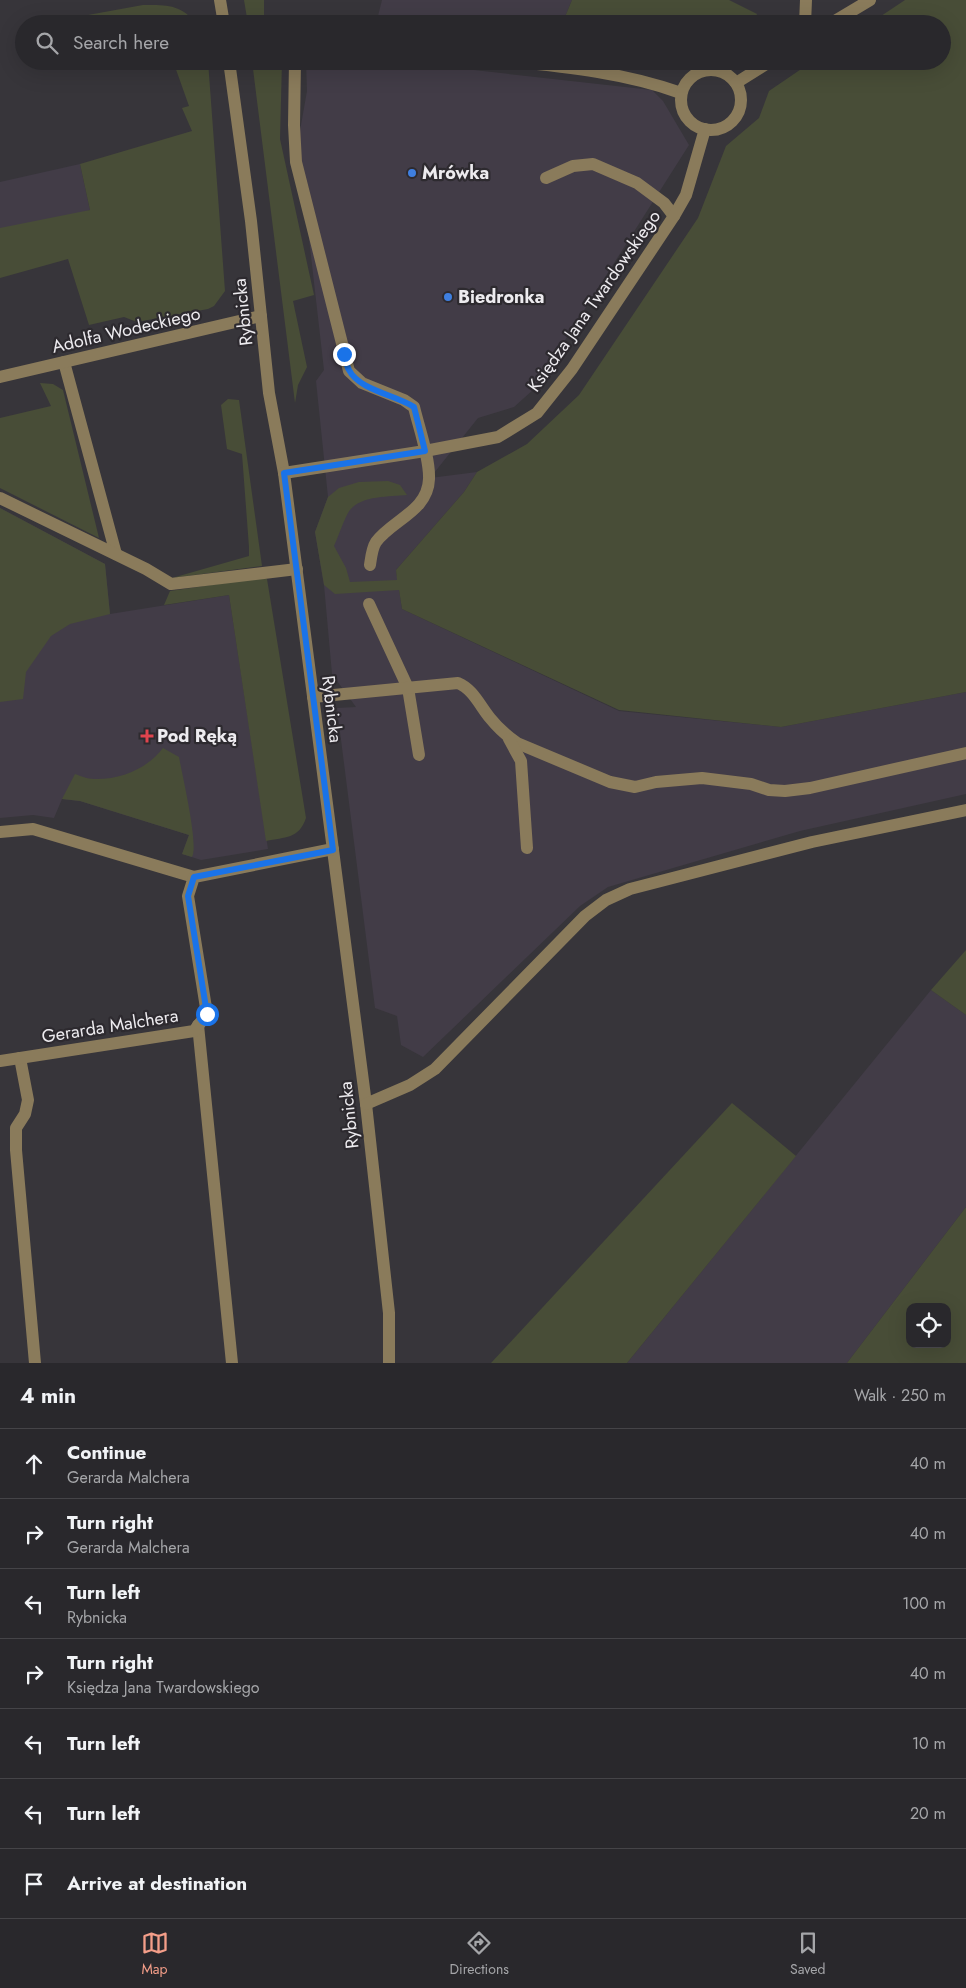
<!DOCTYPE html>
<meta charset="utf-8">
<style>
:root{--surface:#29282c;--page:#313034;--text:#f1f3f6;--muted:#a5a6a9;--line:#454448;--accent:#f49e89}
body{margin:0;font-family:Jost,sans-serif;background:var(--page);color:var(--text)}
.controls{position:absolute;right:15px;bottom:15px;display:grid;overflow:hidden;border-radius:10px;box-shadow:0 5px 20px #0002}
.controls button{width:45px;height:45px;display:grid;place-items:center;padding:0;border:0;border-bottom:1px solid var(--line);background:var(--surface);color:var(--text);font:25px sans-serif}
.stop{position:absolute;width:15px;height:15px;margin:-11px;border:4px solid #1a73e8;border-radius:50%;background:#fff}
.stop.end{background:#1a73e8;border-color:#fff;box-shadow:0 1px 5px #0008}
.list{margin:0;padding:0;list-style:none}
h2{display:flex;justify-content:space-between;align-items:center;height:65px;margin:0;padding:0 20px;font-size:21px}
h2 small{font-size:16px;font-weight:400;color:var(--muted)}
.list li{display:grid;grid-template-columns:32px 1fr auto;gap:15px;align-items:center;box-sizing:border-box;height:70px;padding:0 20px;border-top:1px solid var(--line)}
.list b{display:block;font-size:19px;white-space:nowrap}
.list p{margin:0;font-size:16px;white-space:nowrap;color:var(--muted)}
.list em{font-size:16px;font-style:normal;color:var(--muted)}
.icon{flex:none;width:28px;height:28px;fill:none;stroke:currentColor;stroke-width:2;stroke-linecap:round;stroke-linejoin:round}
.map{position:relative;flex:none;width:966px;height:1363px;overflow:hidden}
.search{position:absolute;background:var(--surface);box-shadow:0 5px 20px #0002;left:15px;right:15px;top:15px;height:55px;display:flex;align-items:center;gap:12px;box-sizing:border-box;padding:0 18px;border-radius:28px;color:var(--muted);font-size:19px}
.sheet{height:555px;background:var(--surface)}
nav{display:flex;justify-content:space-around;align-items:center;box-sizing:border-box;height:70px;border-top:1px solid var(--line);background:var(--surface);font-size:14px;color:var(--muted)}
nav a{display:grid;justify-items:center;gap:2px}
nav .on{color:var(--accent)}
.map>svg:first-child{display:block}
.built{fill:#423c47}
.green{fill:#484d37;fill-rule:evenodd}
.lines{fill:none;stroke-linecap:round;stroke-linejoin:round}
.minor{stroke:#8a7b5b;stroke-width:12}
.route{stroke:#1a73e8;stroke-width:6}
.shop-dot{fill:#3f7fe0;stroke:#2d2a2f;stroke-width:2}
.health-dot{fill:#e0444e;stroke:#2d2a2f;stroke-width:2}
.labels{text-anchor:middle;stroke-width:4.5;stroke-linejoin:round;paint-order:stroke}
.poi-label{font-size:18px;font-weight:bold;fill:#edebef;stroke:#2d2a2f;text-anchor:start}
.street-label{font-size:18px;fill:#edebef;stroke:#2d2a2f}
</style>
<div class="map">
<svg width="966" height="1363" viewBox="0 0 966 1363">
<rect width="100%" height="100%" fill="#37353a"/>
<!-- built -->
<g class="built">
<path d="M 382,0 L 572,0 L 562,24 L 412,24 L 378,16 Z"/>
<path d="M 306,61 L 393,61 L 652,90 L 663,101 L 689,145 L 534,389 L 514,407 L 478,418 L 430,478 L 477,472 L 464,492 L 396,570 L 402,609 L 619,711 L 781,727 L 966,692 L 966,794 L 800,831 L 608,887 L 580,906 L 423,1057 L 401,1045 L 397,1016 L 375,1008 L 337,708 L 356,707 L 332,674 L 324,585 L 315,532 L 328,497 L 316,381 L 324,370 L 298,142 L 307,91 Z"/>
<path d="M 80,164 L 90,210 L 0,238 L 0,182 Z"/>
<path d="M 0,508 L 105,564 L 110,614 L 229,595 L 268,849 L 201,860 L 182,854 L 189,835 L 80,801 L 62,799 L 54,818 L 33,815 L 0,818 Z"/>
<path d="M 931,990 L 966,1015 L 966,1207 L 847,1363 L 627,1363 Z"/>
</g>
<!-- green -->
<g class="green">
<path d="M 244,0 L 264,0 L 264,21 L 282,24 L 248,24 Z"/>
<path d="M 572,0 L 729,0 L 757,14 L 752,24 L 562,24 Z"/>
<path d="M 905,0 L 966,0 L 966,692 L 781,727 L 619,710 L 402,609 L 399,590 L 335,594 L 324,585 L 315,532 L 328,497 L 339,488 L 359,482 L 388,481 L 400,485 L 407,495 C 389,497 358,495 348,513 C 343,522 339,535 334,546 L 346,568 L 350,582 L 397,580 L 396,570 L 464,492 L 477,472 L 527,444 L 579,395 L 698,218 L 726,146 L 759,118 L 769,91 L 813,61 L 942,61 L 942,24 L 869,24 Z"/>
<path d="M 143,5 C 167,5 180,4 197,24 L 159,24 L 157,17 L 139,24 L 63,24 L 66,19 Z"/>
<path d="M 173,61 L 208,61 L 225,291 L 214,306 L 208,309 L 137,322 L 124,317 L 89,325 L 68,259 L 0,278 L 0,228 L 90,210 L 80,164 L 192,131 L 182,108 L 189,106 Z"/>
<path d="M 252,61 L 282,61 L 280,139 L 314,295 L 293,301 L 307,367 L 298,385 L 295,403 Z"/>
<path d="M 40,383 L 53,384 L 63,390 L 99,538 L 0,488 L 0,418 L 51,406 Z"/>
<path d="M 228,399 L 239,400 L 262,566 L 172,578 L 249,556 L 249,547 L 242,454 L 227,449 L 221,405 Z"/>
<path d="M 0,508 L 105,564 L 110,614 L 70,624 L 51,636 L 26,672 L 23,699 L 0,702 Z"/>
<path d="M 259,578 L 267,579 L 306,818 C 299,839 285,837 266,841 L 229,595 L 164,605 L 170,591 Z"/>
<path d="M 163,748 L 179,757 C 182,774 199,846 192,857 L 182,854 L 189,835 L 80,801 L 62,799 L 75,774 C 81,776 87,779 94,779 C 120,780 147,769 163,748 Z"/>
<path d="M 966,950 L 966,1015 L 931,990 Z"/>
<path d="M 732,1103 L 796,1156 L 627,1363 L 491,1363 Z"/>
<path d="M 966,1207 L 966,1363 L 847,1363 ZM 910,1307 L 947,1307 L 947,1344 L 910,1344 Z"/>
</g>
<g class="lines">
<!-- minor -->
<g class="minor">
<path d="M 220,0 L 224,24"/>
<path d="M 805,24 L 806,0"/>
<path d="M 830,24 L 870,0"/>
<path d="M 229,61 L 251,221 L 269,393 L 284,473 L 366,1104 L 389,1313 L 389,1363"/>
<path d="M 295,61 L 294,125 L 296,162 L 349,371 L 362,383 L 404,400 L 414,407 C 419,428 430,459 429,479 C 428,511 392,520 376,542 C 372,548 371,558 370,565"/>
<path d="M 509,61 C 567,67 626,73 681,93"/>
<circle cx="711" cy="100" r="30"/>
<path d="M 736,83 L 771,61"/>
<path d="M 546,178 L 573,166 L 593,164 L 637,183 L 664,203 L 674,216"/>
<path d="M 64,362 L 116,554"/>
<path d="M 0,377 L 261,316"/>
<path d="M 284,473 L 425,451 L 498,437 L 537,413 L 572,369 L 674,216 L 686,195 L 705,129"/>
<path d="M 0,498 L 146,569 L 171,584 L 297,569"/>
<path d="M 369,604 L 408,688 L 419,755"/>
<path d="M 313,697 L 458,683 C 473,689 480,706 490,718 C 498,728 507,736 517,743 L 610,782 L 635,787 L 656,782 L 702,778 L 751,784 L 769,790 L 785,791 L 810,788 L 966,753"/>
<path d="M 509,739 L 521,761 L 527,848"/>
<path d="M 0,832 L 33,829 L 194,877"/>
<path d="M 198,1025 L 232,1363"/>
<path d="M 20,1058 L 28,1100 L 25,1114 L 16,1128 L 16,1150 L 35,1363"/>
<path d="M 0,1061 L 194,1031 L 207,1014 L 188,896 L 194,877 L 333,849"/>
<path d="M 366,1104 L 410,1085 L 435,1069 L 585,916 L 606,900 L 630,889 L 812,842 L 966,810"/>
</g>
</g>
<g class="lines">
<!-- route -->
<path class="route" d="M 207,1014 L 188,896 L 194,877 L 333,850 L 284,473 L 425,451 L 414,407 C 396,395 359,390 349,370 C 346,365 346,359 344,354"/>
</g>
<!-- markers -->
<g class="shop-dot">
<circle cx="412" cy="173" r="5"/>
<circle cx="448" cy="297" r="5"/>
</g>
<path class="health-dot" d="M144.5 728.5h5v5h5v5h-5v5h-5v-5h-5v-5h5z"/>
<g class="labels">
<!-- poi labels -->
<g class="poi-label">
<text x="422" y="179">Mrówka</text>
<text x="458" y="303">Biedronka</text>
<text x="157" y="742">Pod Ręką</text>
</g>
<!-- street labels -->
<g class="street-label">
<text transform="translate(594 301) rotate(-55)" y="6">Księdza Jana Twardowskiego</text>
<text transform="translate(243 312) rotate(-96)" y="6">Rybnicka</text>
<text transform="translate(126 330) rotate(-13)" y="6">Adolfa Wodeckiego</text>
<text transform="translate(332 709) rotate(83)" y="6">Rybnicka</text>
<text transform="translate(110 1026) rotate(-9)" y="6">Gerarda Malchera</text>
<text transform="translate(349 1115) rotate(-96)" y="6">Rybnicka</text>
</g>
</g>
</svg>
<div class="controls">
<button><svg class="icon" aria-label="locate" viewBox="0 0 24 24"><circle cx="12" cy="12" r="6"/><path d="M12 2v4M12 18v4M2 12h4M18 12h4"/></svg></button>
</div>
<div class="stop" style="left:207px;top:1014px"></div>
<div class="stop end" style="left:344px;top:354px"></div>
<div class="search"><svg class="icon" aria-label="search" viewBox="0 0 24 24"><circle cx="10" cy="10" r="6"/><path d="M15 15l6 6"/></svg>Search here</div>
</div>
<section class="sheet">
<h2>4 min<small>Walk · 250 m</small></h2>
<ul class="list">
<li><svg class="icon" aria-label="ahead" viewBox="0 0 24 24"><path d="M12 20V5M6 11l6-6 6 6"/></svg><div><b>Continue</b><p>Gerarda Malchera</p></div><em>40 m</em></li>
<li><svg class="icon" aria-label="right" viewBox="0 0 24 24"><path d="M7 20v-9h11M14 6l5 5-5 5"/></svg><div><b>Turn right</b><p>Gerarda Malchera</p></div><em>40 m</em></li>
<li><svg class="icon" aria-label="left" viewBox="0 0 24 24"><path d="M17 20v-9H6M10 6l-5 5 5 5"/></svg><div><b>Turn left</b><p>Rybnicka</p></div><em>100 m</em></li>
<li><svg class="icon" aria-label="right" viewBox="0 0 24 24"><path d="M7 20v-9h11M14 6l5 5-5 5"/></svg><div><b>Turn right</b><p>Księdza Jana Twardowskiego</p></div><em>40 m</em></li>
<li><svg class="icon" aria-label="left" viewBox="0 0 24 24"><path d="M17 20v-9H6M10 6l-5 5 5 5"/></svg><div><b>Turn left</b></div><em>10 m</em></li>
<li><svg class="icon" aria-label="left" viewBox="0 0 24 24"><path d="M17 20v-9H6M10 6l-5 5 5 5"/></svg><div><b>Turn left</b></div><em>20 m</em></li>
<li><svg class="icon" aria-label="arrive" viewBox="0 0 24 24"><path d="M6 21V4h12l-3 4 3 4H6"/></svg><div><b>Arrive at destination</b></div></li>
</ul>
</section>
<nav>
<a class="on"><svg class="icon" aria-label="map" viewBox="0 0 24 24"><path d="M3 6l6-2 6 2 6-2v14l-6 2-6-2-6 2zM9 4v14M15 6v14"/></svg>Map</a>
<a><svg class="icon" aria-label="directions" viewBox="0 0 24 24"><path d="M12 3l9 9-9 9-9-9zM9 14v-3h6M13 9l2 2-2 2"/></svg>Directions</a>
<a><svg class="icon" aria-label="saved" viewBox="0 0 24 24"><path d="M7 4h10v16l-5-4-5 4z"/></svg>Saved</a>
</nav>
